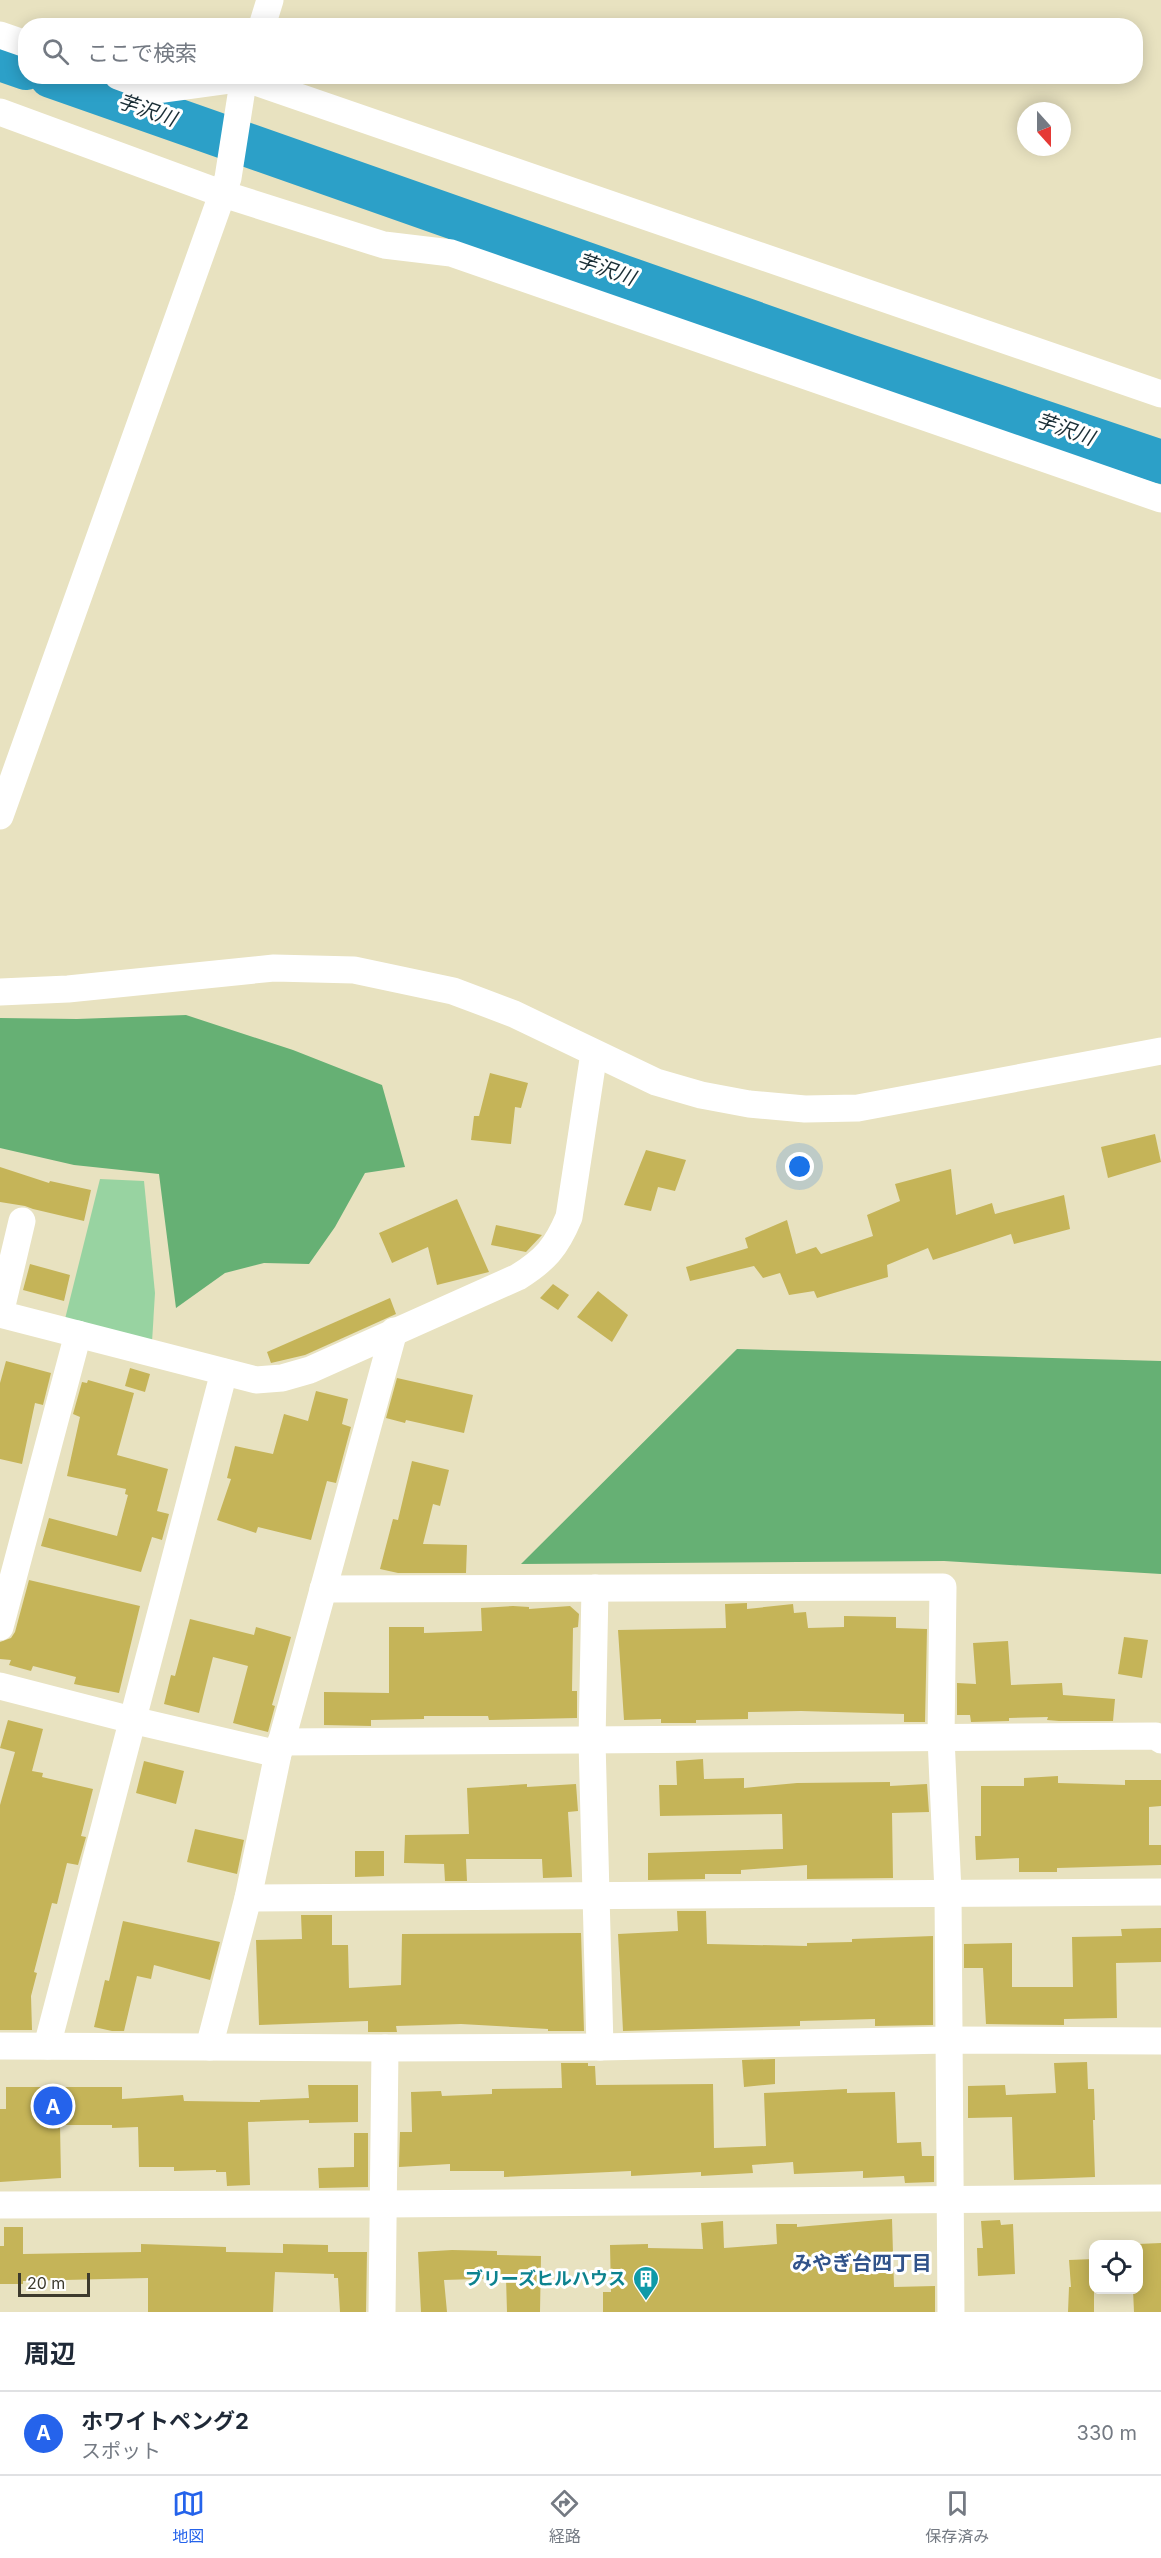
<!DOCTYPE html>
<html lang="ja">
<meta charset="utf-8">
<style>
:root{--surface:#fff;--page:#f6f6f7;--text:#1f2937;--muted:#747a83;--line:#e0e1e3;--accent:#2563eb}
body{margin:0;font-family:Inter,"Noto Sans JP",sans-serif;background:var(--page);color:var(--text)}
.controls{position:absolute;right:18px;bottom:18px;display:grid;overflow:hidden;border-radius:12px;box-shadow:0 3px 15px #0003}
.controls button{width:54px;height:54px;display:grid;place-items:center;padding:0;border:0;border-bottom:2px solid var(--line);background:var(--surface);color:var(--text);font:30px sans-serif}
.compass{position:absolute;left:1017px;top:102px;width:54px;height:54px;border-radius:50%;background:var(--surface);box-shadow:0 3px 15px #0003;rotate:159deg}
.scale{position:absolute;left:18px;bottom:15px;width:72px;box-sizing:border-box;padding-left:6px;border:3px solid #3d3a2d;border-top:0;font-size:16px;line-height:21px;white-space:nowrap;color:#3d3a2d;-webkit-text-stroke:4px #fff;paint-order:stroke}
.you{position:absolute;left:800px;top:1167px;width:21px;height:21px;margin:-15px;border:4px solid #fff;border-radius:50%;background:#1a73e8;box-shadow:0 0 0 9px #1a73e833}
.badge{display:grid;place-items:center;width:39px;height:39px;border-radius:50%;background:var(--accent);color:#fff;font-size:20px;font-weight:700}
.pin{position:absolute;translate:-50% -50%;border:3px solid #fff;box-shadow:0 2px 6px #0006}
.list{margin:0;padding:0;list-style:none}
h2{display:flex;justify-content:space-between;align-items:center;height:78px;margin:0;padding:0 24px;font-size:26px}
h2 small{font-size:20px;font-weight:400;color:var(--muted)}
.list li{display:grid;grid-template-columns:39px 1fr auto;gap:18px;align-items:center;box-sizing:border-box;height:84px;padding:0 24px;border-top:2px solid var(--line)}
.list b{display:block;font-size:22px;white-space:nowrap}
.list p{margin:0;font-size:20px;white-space:nowrap;color:var(--muted)}
.list em{font-size:20px;font-style:normal;color:var(--muted)}
.icon{flex:none;width:33px;height:33px;fill:none;stroke:currentColor;stroke-width:2;stroke-linecap:round;stroke-linejoin:round}
.map{position:relative;flex:none;width:1161px;height:2312px;overflow:hidden}
.search{position:absolute;background:var(--surface);box-shadow:0 3px 15px #0003;left:18px;right:18px;top:18px;height:66px;display:flex;align-items:center;gap:15px;box-sizing:border-box;padding:0 21px;border-radius:24px;color:var(--muted);font-size:22px}
.sheet{height:162px;background:var(--surface)}
nav{display:flex;justify-content:space-around;align-items:center;box-sizing:border-box;height:84px;border-top:2px solid var(--line);background:var(--surface);font-size:16px;color:var(--muted)}
nav a{display:grid;justify-items:center;gap:3px}
nav .on{color:var(--accent)}
.map>svg:first-child{display:block}
.green{fill:#98d3a1}
.forest{fill:#66b074}
.lines{fill:none;stroke-linecap:round;stroke-linejoin:round}
.river{stroke:#2ca0c8;stroke-width:44}
.building{fill:#c5b458}
.minor{stroke:#fff;stroke-width:27}
.labels{text-anchor:middle;stroke-width:6;stroke-linejoin:round;paint-order:stroke}
.culture-label{font-size:18px;font-weight:bold;fill:#0d838f;stroke:#fff;text-anchor:end}
.water-label{font-size:20px;font-style:italic;fill:#1a2e36;stroke:#fff}
.neighbourhood-label{font-size:20px;font-weight:bold;fill:#31538a;stroke:#fff}
</style>
<div class="map">
<svg width="1161" height="2312" viewBox="0 0 1161 2312">
<rect width="100%" height="100%" fill="#e8e2c0"/>
<!-- green -->
<path class="green" d="M 100,1179 L 144,1181 L 155,1293 L 152,1342 L 65,1319 Z"/>
<!-- forest -->
<g class="forest">
<path d="M 186,1015 L 293,1050 L 382,1085 L 405,1167 L 365,1173 L 335,1227 L 309,1264 L 264,1263 L 225,1273 L 176,1308 L 159,1174 L 74,1165 L 0,1148 L 0,1018 L 77,1019 Z"/>
<path d="M 737,1349 L 1161,1361 L 1161,1574 L 944,1561 L 521,1564 Z"/>
</g>
<g class="lines">
<!-- river -->
<g class="river">
<path d="M 0,59 L 26,68"/>
<path d="M 51,76 L 851,357 L 1161,462"/>
</g>
</g>
<!-- building -->
<g class="building">
<path d="M 490,1073 L 528,1083 L 521,1108 L 515,1107 L 511,1144 L 471,1140 L 474,1116 L 479,1116 Z"/>
<path d="M 1155,1134 L 1161,1162 L 1108,1178 L 1101,1147 Z"/>
<path d="M 646,1150 L 686,1160 L 675,1191 L 658,1187 L 651,1211 L 624,1205 Z"/>
<path d="M 0,1167 L 49,1183 L 50,1181 L 91,1190 L 84,1221 L 33,1209 L 25,1206 L 0,1202 Z"/>
<path d="M 951,1169 L 956,1215 L 992,1203 L 995,1214 L 1064,1195 L 1070,1229 L 1014,1244 L 1011,1234 L 933,1260 L 928,1248 L 887,1265 L 888,1277 L 817,1298 L 814,1291 L 789,1295 L 780,1273 L 763,1278 L 754,1266 L 690,1281 L 686,1267 L 748,1248 L 745,1238 L 787,1220 L 796,1254 L 816,1247 L 821,1254 L 873,1236 L 867,1215 L 900,1201 L 895,1184 Z"/>
<path d="M 457,1199 L 489,1272 L 437,1285 L 428,1247 L 392,1263 L 379,1233 Z"/>
<path d="M 496,1225 L 542,1235 L 526,1252 L 491,1245 Z"/>
<path d="M 30,1264 L 70,1275 L 64,1301 L 23,1290 Z"/>
<path d="M 553,1284 L 569,1295 L 558,1310 L 540,1298 Z"/>
<path d="M 598,1291 L 628,1315 L 612,1342 L 577,1317 Z"/>
<path d="M 390,1298 L 396,1314 L 305,1355 L 271,1363 L 267,1352 Z"/>
<path d="M 6,1361 L 51,1373 L 43,1405 L 35,1403 L 22,1464 L 0,1459 L 0,1383 Z"/>
<path d="M 130,1368 L 150,1374 L 145,1392 L 125,1386 Z"/>
<path d="M 397,1378 L 473,1395 L 464,1433 L 406,1420 L 405,1423 L 386,1418 Z"/>
<path d="M 88,1380 L 134,1393 L 117,1455 L 168,1469 L 157,1511 L 169,1514 L 162,1540 L 152,1537 L 141,1572 L 41,1546 L 49,1518 L 117,1536 L 128,1495 L 125,1494 L 126,1489 L 67,1476 L 80,1417 L 73,1414 L 82,1382 L 87,1383 Z"/>
<path d="M 316,1391 L 348,1399 L 342,1424 L 351,1427 L 336,1483 L 327,1481 L 311,1540 L 258,1527 L 256,1533 L 217,1520 L 231,1479 L 227,1478 L 235,1446 L 273,1454 L 284,1414 L 308,1421 Z"/>
<path d="M 412,1461 L 449,1470 L 440,1506 L 433,1504 L 423,1544 L 467,1545 L 466,1573 L 398,1573 L 380,1569 L 393,1519 L 398,1520 Z"/>
<path d="M 29,1580 L 140,1606 L 119,1693 L 74,1684 L 76,1677 L 33,1666 L 31,1671 L 9,1665 L 11,1660 L 0,1659 L 0,1642 L 11,1638 L 15,1632 Z"/>
<path d="M 747,1603 L 747,1609 L 793,1604 L 794,1613 L 806,1612 L 808,1628 L 844,1627 L 844,1616 L 896,1617 L 896,1628 L 927,1629 L 925,1722 L 904,1722 L 904,1714 L 801,1711 L 748,1712 L 748,1719 L 696,1720 L 696,1723 L 661,1723 L 661,1719 L 624,1720 L 618,1630 L 726,1628 L 725,1604 Z"/>
<path d="M 513,1606 L 529,1607 L 529,1609 L 570,1606 L 579,1614 L 578,1627 L 573,1628 L 572,1691 L 577,1691 L 577,1718 L 489,1720 L 488,1716 L 424,1716 L 424,1719 L 371,1720 L 371,1726 L 324,1725 L 324,1692 L 389,1693 L 389,1627 L 424,1627 L 424,1633 L 482,1631 L 481,1608 Z"/>
<path d="M 190,1619 L 254,1635 L 256,1627 L 291,1637 L 272,1705 L 275,1706 L 268,1732 L 233,1723 L 248,1666 L 213,1657 L 199,1713 L 164,1704 L 171,1675 L 175,1676 Z"/>
<path d="M 1124,1637 L 1148,1640 L 1142,1678 L 1118,1674 Z"/>
<path d="M 1008,1641 L 1011,1685 L 1062,1683 L 1063,1695 L 1115,1699 L 1113,1721 L 1059,1721 L 1047,1720 L 1048,1717 L 1009,1718 L 1009,1721 L 971,1722 L 970,1715 L 957,1715 L 957,1683 L 976,1684 L 973,1643 Z"/>
<path d="M 8,1720 L 43,1729 L 32,1771 L 43,1773 L 42,1777 L 93,1789 L 81,1836 L 86,1837 L 78,1865 L 67,1863 L 57,1904 L 52,1903 L 34,1972 L 37,1973 L 31,1996 L 32,2030 L 0,2030 L 0,1805 L 15,1752 L 0,1748 Z"/>
<path d="M 703,1759 L 704,1779 L 744,1778 L 744,1788 L 797,1783 L 890,1782 L 890,1786 L 927,1784 L 929,1812 L 892,1813 L 893,1878 L 807,1879 L 807,1865 L 741,1870 L 741,1874 L 705,1874 L 705,1879 L 648,1880 L 648,1853 L 783,1849 L 782,1814 L 660,1816 L 659,1785 L 677,1785 L 676,1761 Z"/>
<path d="M 144,1761 L 184,1771 L 176,1804 L 136,1793 Z"/>
<path d="M 1058,1776 L 1058,1783 L 1125,1785 L 1125,1780 L 1161,1780 L 1161,1806 L 1149,1807 L 1149,1845 L 1161,1845 L 1161,1865 L 1057,1868 L 1057,1872 L 1019,1872 L 1019,1858 L 976,1860 L 975,1836 L 981,1836 L 981,1786 L 1024,1786 L 1024,1778 Z"/>
<path d="M 527,1784 L 527,1787 L 576,1784 L 578,1811 L 568,1812 L 572,1877 L 543,1878 L 542,1859 L 466,1859 L 467,1881 L 445,1881 L 444,1864 L 404,1863 L 405,1835 L 469,1834 L 467,1788 Z"/>
<path d="M 195,1829 L 244,1840 L 237,1874 L 187,1862 Z"/>
<path d="M 355,1851 L 384,1851 L 384,1876 L 355,1877 Z"/>
<path d="M 677,1911 L 706,1911 L 707,1944 L 807,1946 L 807,1943 L 852,1942 L 852,1939 L 933,1936 L 933,2025 L 875,2026 L 875,2019 L 800,2021 L 800,2026 L 623,2031 L 618,1934 L 678,1931 Z"/>
<path d="M 301,1915 L 332,1915 L 332,1945 L 348,1945 L 349,1988 L 401,1985 L 402,1934 L 581,1933 L 584,2031 L 548,2031 L 548,2029 L 461,2024 L 396,2026 L 397,2032 L 368,2032 L 368,2021 L 259,2025 L 256,1940 L 302,1939 Z"/>
<path d="M 123,1921 L 220,1942 L 210,1980 L 154,1965 L 151,1979 L 137,1976 L 124,2031 L 112,2031 L 94,2027 L 105,1980 L 109,1981 Z"/>
<path d="M 1161,1928 L 1161,1962 L 1116,1963 L 1117,2018 L 1064,2019 L 1064,2025 L 986,2024 L 983,1968 L 964,1968 L 964,1944 L 1012,1943 L 1012,1987 L 1073,1987 L 1072,1937 L 1122,1936 L 1121,1929 Z"/>
<path d="M 775,2059 L 775,2084 L 744,2087 L 742,2060 Z"/>
<path d="M 1087,2062 L 1088,2089 L 1094,2089 L 1095,2120 L 1093,2120 L 1095,2177 L 1014,2180 L 1012,2117 L 968,2118 L 968,2086 L 1005,2085 L 1006,2095 L 1056,2093 L 1054,2063 Z"/>
<path d="M 561,2063 L 588,2063 L 588,2066 L 595,2066 L 596,2085 L 713,2084 L 714,2148 L 766,2146 L 764,2093 L 847,2089 L 847,2093 L 895,2092 L 897,2143 L 921,2142 L 922,2156 L 934,2156 L 934,2182 L 905,2183 L 904,2176 L 863,2178 L 863,2171 L 794,2174 L 793,2162 L 752,2165 L 753,2173 L 701,2176 L 701,2172 L 631,2176 L 631,2171 L 504,2177 L 504,2171 L 450,2171 L 450,2164 L 399,2167 L 400,2132 L 412,2132 L 411,2092 L 441,2091 L 442,2096 L 492,2094 L 492,2089 L 562,2088 Z"/>
<path d="M 308,2085 L 358,2085 L 358,2122 L 309,2123 L 309,2120 L 248,2122 L 250,2185 L 227,2186 L 226,2172 L 216,2172 L 216,2170 L 174,2171 L 174,2167 L 139,2167 L 138,2127 L 112,2128 L 112,2125 L 60,2125 L 61,2178 L 0,2182 L 0,2109 L 6,2109 L 6,2087 L 122,2087 L 122,2099 L 183,2095 L 184,2101 L 260,2102 L 260,2100 L 309,2098 Z"/>
<path d="M 354,2133 L 368,2133 L 368,2187 L 319,2188 L 318,2168 L 354,2167 Z"/>
<path d="M 892,2219 L 894,2287 L 935,2286 L 935,2312 L 603,2312 L 603,2292 L 611,2292 L 610,2245 L 648,2244 L 648,2248 L 703,2249 L 701,2223 L 723,2221 L 724,2248 L 777,2244 L 776,2224 L 797,2224 L 797,2227 Z"/>
<path d="M 1000,2220 L 1001,2225 L 1013,2224 L 1015,2274 L 978,2276 L 977,2248 L 983,2248 L 981,2221 Z"/>
<path d="M 4,2227 L 23,2227 L 23,2254 L 141,2252 L 141,2244 L 226,2247 L 226,2252 L 283,2253 L 283,2244 L 328,2245 L 328,2252 L 367,2252 L 366,2312 L 340,2312 L 338,2278 L 334,2278 L 334,2274 L 275,2272 L 273,2312 L 148,2312 L 148,2278 L 23,2281 L 23,2284 L 0,2284 L 0,2246 L 4,2246 Z"/>
<path d="M 1161,2243 L 1161,2312 L 1134,2312 L 1133,2290 L 1138,2290 L 1138,2244 Z"/>
<path d="M 452,2250 L 497,2251 L 497,2255 L 541,2256 L 540,2312 L 507,2312 L 506,2278 L 444,2280 L 447,2312 L 421,2312 L 418,2252 Z"/>
<path d="M 1094,2259 L 1094,2312 L 1068,2312 L 1069,2287 L 1071,2287 L 1069,2260 Z"/>
</g>
<g class="lines">
<!-- minor -->
<g class="minor">
<path d="M 262,26 L 270,0"/>
<path d="M 0,35 L 26,44"/>
<path d="M 118,76 L 156,90 L 244,78 L 1161,394"/>
<path d="M 0,112 L 223,194 L 384,245 L 451,253 L 1161,499"/>
<path d="M 0,816 L 228,178 L 244,76"/>
<path d="M 0,992 L 68,989 L 274,968 L 354,970 L 453,991 L 514,1014 L 656,1082 L 701,1095 L 749,1104 L 805,1109 L 858,1108 L 1161,1051"/>
<path d="M 0,1314 L 256,1380 L 282,1378 L 310,1370 L 518,1277 C 545,1260 556,1248 569,1217 L 594,1053"/>
<path d="M 0,1314 L 22,1221"/>
<path d="M 595,1588 L 592,1741 L 600,2047"/>
<path d="M 323,1589 L 943,1587 L 941,1738 L 948,1892 L 951,2312"/>
<path d="M 0,1627 L 78,1334"/>
<path d="M 0,1686 L 132,1720 L 278,1754"/>
<path d="M 281,1742 L 1156,1736 L 1161,1740"/>
<path d="M 248,1898 L 1161,1892"/>
<path d="M 0,2046 L 385,2048 L 600,2047 L 948,2040 L 1161,2041"/>
<path d="M 47,2046 L 224,1372"/>
<path d="M 209,2047 L 248,1898 L 278,1754 L 394,1331"/>
<path d="M 0,2205 L 384,2204 L 1161,2198"/>
<path d="M 382,2312 L 385,2048"/>
</g>
</g>
<!-- icons -->
<defs>
<symbol id="building-pin" viewBox="-11 -11 22 30"><path d="M0 17L-7.5 6A9.5 9.5 0 1 1 7.5 6Z" fill="#0f9aa8" stroke="#fff"/><path d="M-4-6H4V6H1V3H-1V6H-4ZM-2.5-4.3h1.7v1.8h-1.7ZM.8-4.3h1.7v1.8H.8ZM-2.5-1h1.7V.8h-1.7ZM.8-1h1.7V.8H.8Z" fill="#fff"/></symbol>
</defs>
<g fill-rule="evenodd">
<use href="#building-pin" x="631" y="2264" width="30" height="40"/>
</g>
<g class="labels">
<!-- culture labels -->
<g class="culture-label">
<text x="626" y="2285">ブリーズヒルハウス</text>
</g>
<!-- water labels -->
<g class="water-label">
<text transform="translate(147 110) rotate(19)" y="7">芋沢川</text>
<text transform="translate(606 269) rotate(19)" y="7">芋沢川</text>
<text transform="translate(1065 429) rotate(19)" y="7">芋沢川</text>
</g>
<!-- neighbourhood labels -->
<g class="neighbourhood-label">
<text x="862" y="2270">みやぎ台四丁目</text>
</g>
</g>
</svg>
<div class="controls">
<button><svg class="icon" aria-label="locate" viewBox="0 0 24 24"><circle cx="12" cy="12" r="6"/><path d="M12 2v4M12 18v4M2 12h4M18 12h4"/></svg></button>
</div>
<svg class="compass" viewBox="-18 -18 36 36"><path d="M0-13l5 13h-10z" fill="#e53935"/><path d="M0 13l5-13h-10z" fill="#747a83"/></svg>
<div class="scale">20 m</div>
<div class="you"></div>
<div class="pin badge" style="left:53px;top:2106px">A</div>
<div class="search"><svg class="icon" aria-label="search" viewBox="0 0 24 24"><circle cx="10" cy="10" r="6"/><path d="M15 15l6 6"/></svg>ここで検索</div>
</div>
<section class="sheet">
<h2>周辺<small></small></h2>
<ul class="list">
<li><span class="badge">A</span><div><b>ホワイトペング2</b><p>スポット</p></div><em>330 m</em></li>
</ul>
</section>
<nav>
<a class="on"><svg class="icon" aria-label="map" viewBox="0 0 24 24"><path d="M3 6l6-2 6 2 6-2v14l-6 2-6-2-6 2zM9 4v14M15 6v14"/></svg>地図</a>
<a><svg class="icon" aria-label="directions" viewBox="0 0 24 24"><path d="M12 3l9 9-9 9-9-9zM9 14v-3h6M13 9l2 2-2 2"/></svg>経路</a>
<a><svg class="icon" aria-label="saved" viewBox="0 0 24 24"><path d="M7 4h10v16l-5-4-5 4z"/></svg>保存済み</a>
</nav>
